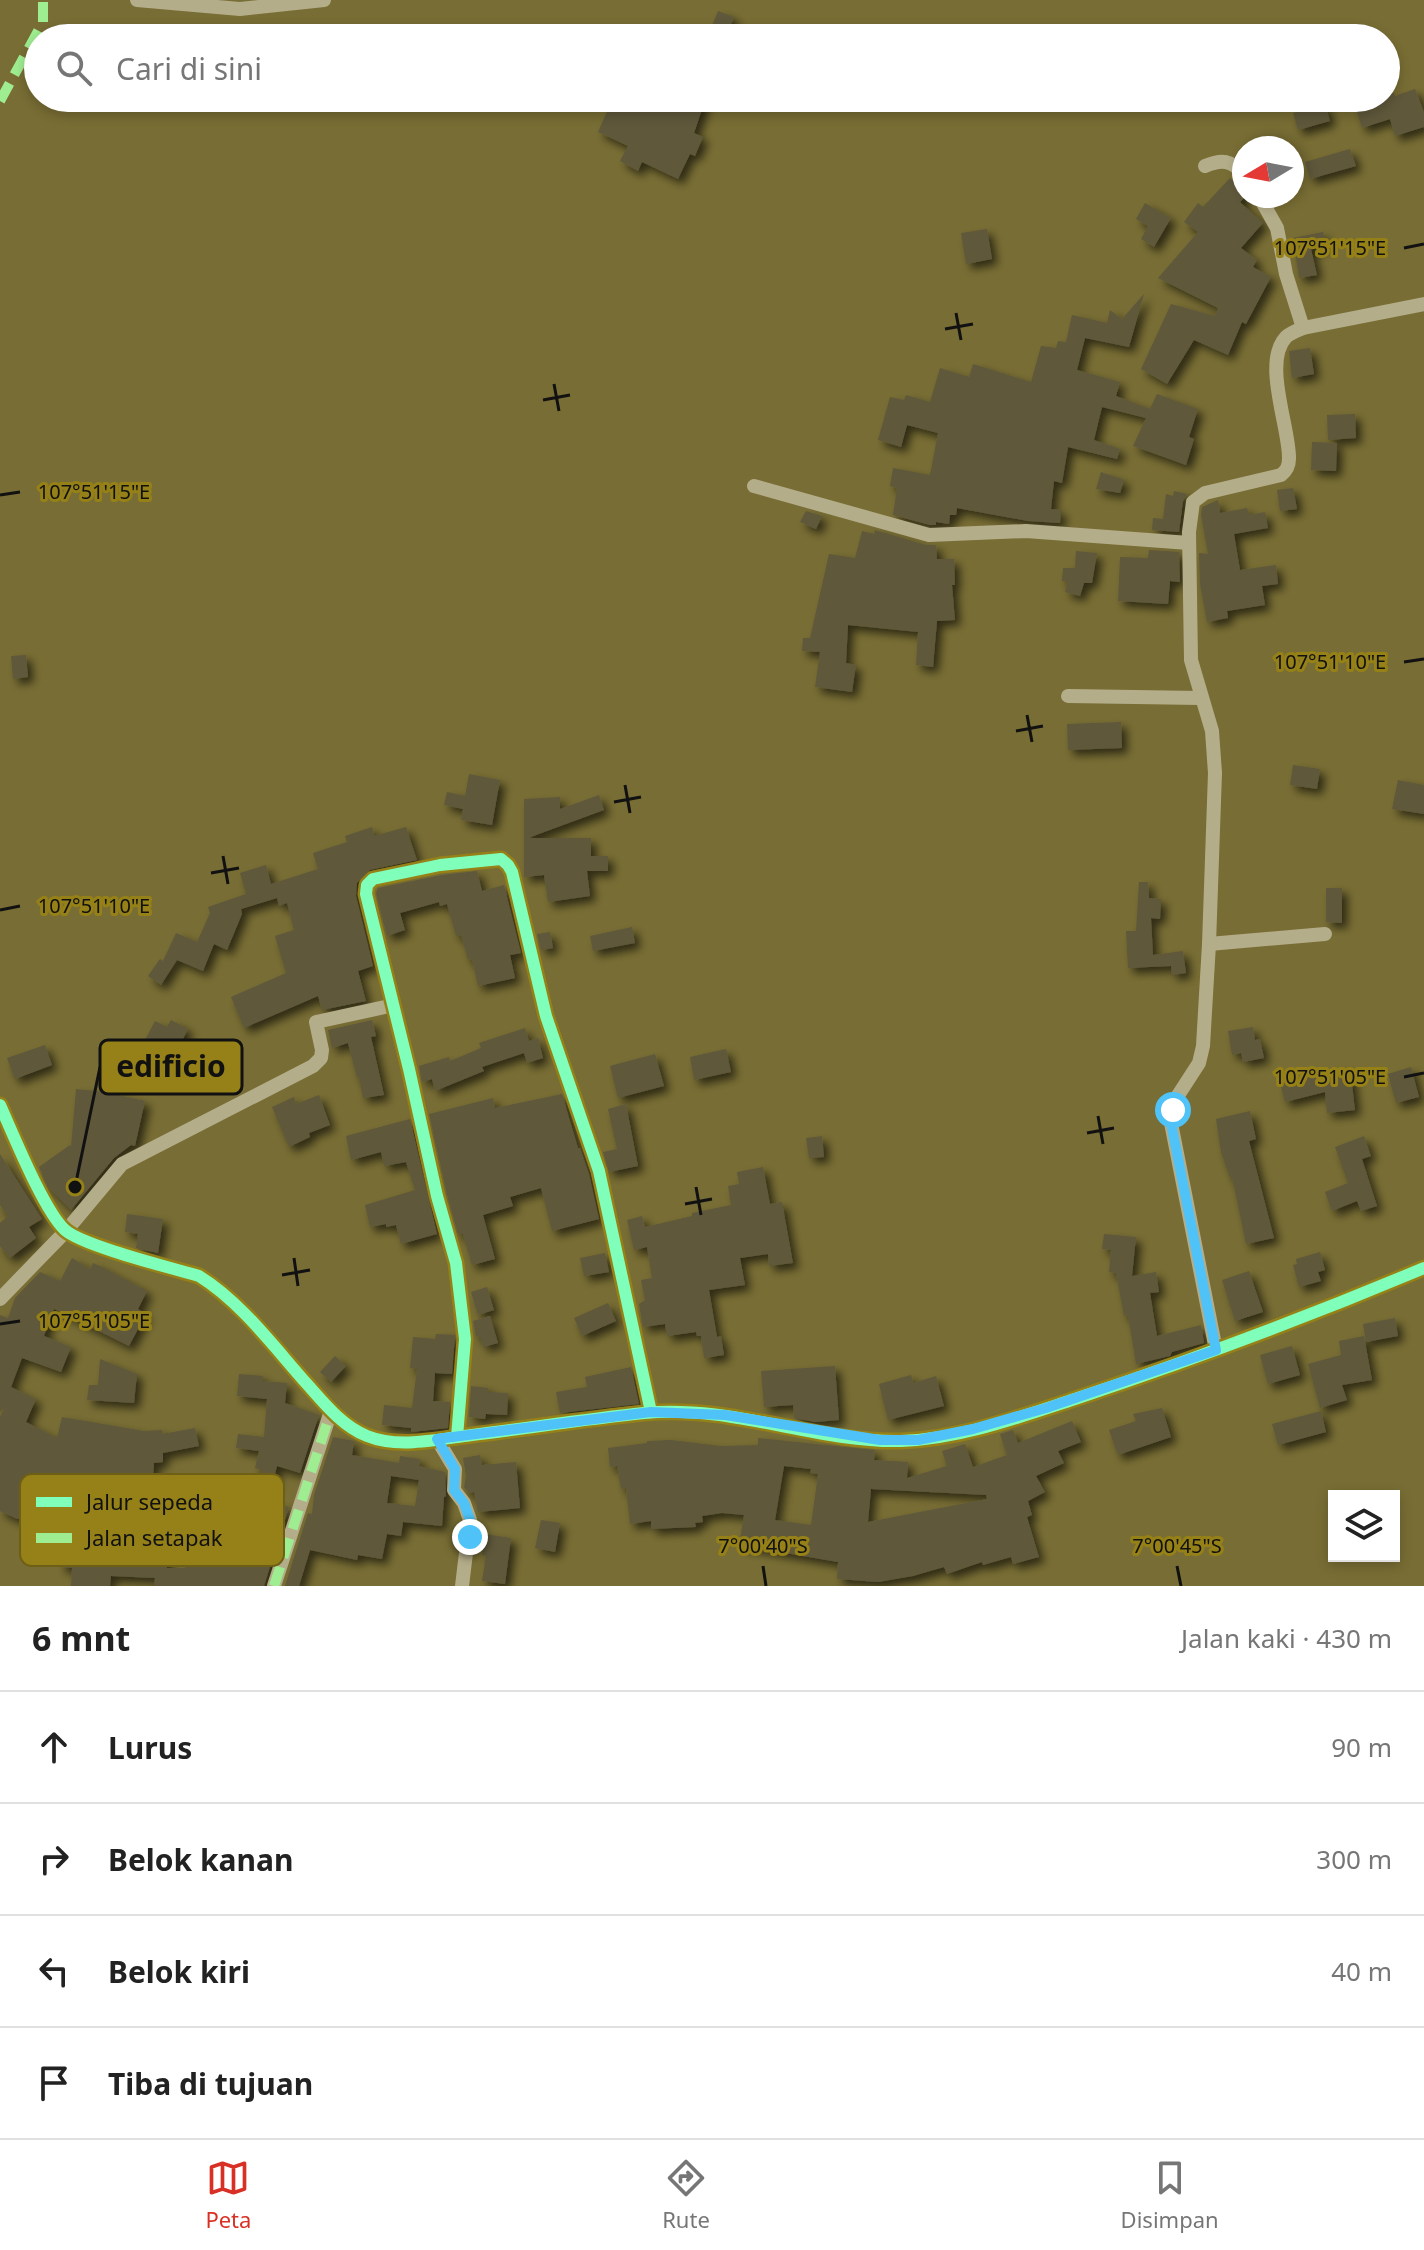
<!DOCTYPE html>
<html lang="id">
<meta charset="utf-8">
<style>
:root{--surface:#fff;--page:#f2f2f2;--text:#222;--muted:#767676;--line:#e0e0e0;--accent:#d93025}
body{margin:0;font-family:"Noto Sans",sans-serif;background:var(--page);color:var(--text)}
.controls{position:absolute;right:24px;bottom:24px;display:grid;overflow:hidden;border-radius:0px;box-shadow:0 4px 12px #0003}
.controls button{width:72px;height:72px;display:grid;place-items:center;padding:0;border:0;border-bottom:2px solid var(--line);background:var(--surface);color:var(--text);font:40px sans-serif}
.compass{position:absolute;left:1232px;top:136px;width:72px;height:72px;border-radius:50%;background:var(--surface);box-shadow:0 4px 12px #0003;rotate:260deg}
.stop{position:absolute;width:24px;height:24px;margin:-18px;border:6px solid #4fc3f7;border-radius:50%;background:#fff}
.stop.end{background:#4fc3f7;border-color:#fff;box-shadow:0 2px 8px #0008}
.list{margin:0;padding:0;list-style:none}
h2{display:flex;justify-content:space-between;align-items:center;height:104px;margin:0;padding:0 32px;font-size:34px}
h2 small{font-size:26px;font-weight:400;color:var(--muted)}
.list li{display:grid;grid-template-columns:52px 1fr auto;gap:24px;align-items:center;box-sizing:border-box;height:112px;padding:0 32px;border-top:2px solid var(--line)}
.list b{display:block;font-size:30px;white-space:nowrap}
.list em{font-size:26px;font-style:normal;color:var(--muted)}
.icon{flex:none;width:44px;height:44px;fill:none;stroke:currentColor;stroke-width:2;stroke-linecap:round;stroke-linejoin:round}
.map{position:relative;flex:none;width:1424px;height:1586px;overflow:hidden}
.search{position:absolute;background:var(--surface);box-shadow:0 4px 12px #0003;left:24px;right:24px;top:24px;height:88px;display:flex;align-items:center;gap:20px;box-sizing:border-box;padding:0 28px;border-radius:44px;color:var(--muted);font-size:30px}
.sheet{height:552px;background:var(--surface)}
nav{display:flex;justify-content:space-around;align-items:center;box-sizing:border-box;height:112px;border-top:2px solid var(--line);background:var(--surface);font-size:22px;color:var(--muted)}
nav a{display:grid;justify-items:center;gap:4px}
nav .on{color:var(--accent)}
.map>svg:first-child{display:block}
.building{fill:#5e583b;fill-rule:evenodd;filter:url(#shadow)}
.lines{fill:none;stroke-linecap:round;stroke-linejoin:round}
.street{stroke:#b4ad8a;stroke-width:14}
.quiet{stroke:#9fed91;stroke-width:10;stroke-dasharray:20 10;stroke-linecap:butt}
.cycleway-casing{stroke:#958117;stroke-width:17}
.cycleway{stroke:#80ffba;stroke-width:12}
.route{stroke:#4fc3f7;stroke-width:10}
.ticks{fill:none;stroke:#111;stroke-width:3}
.key{fill:#958117;stroke:#6d5f15;stroke-width:2}
.key-label{font-size:22px;fill:#111}
.ticks-label{font-size:20px;text-anchor:middle;fill:#111;stroke:#958117;stroke-width:6;stroke-linejoin:round;paint-order:stroke}
.leader{fill:none;stroke:#111;stroke-width:3}
.callout-dot{fill:#111;stroke:#958117;stroke-width:3}
.callout{fill:#958117;stroke:#111;stroke-width:3}
.callout-label{font-size:30px;text-anchor:middle;font-weight:bold;fill:#111}
</style>
<div class="map">
<svg width="1424" height="1586" viewBox="0 0 1424 1586">
<defs>
<filter id="shadow"><feDropShadow dx="5.5" dy="5.5" stdDeviation="4" flood-color="#0009"/></filter>
</defs>
<rect width="100%" height="100%" fill="#786d34"/>
<!-- building -->
<g class="building">
<path d="M 718,11 L 734,17 L 730,27 L 757,38 L 707,38 Z"/>
<path d="M 1415,89 L 1424,112 L 1424,127 L 1395,136 L 1390,119 L 1362,128 L 1354,101 L 1386,98 L 1386,95 L 1394,93 L 1395,96 Z"/>
<path d="M 613,98 L 706,98 L 694,133 L 703,137 L 695,156 L 690,154 L 678,179 L 642,162 L 638,171 L 620,161 L 628,146 L 598,132 Z"/>
<path d="M 1325,104 L 1330,121 L 1298,130 L 1293,113 Z"/>
<path d="M 1350,149 L 1356,166 L 1310,179 L 1305,162 Z"/>
<path d="M 1230,178 L 1244,192 L 1246,196 L 1240,202 L 1263,223 L 1241,248 L 1257,260 L 1253,267 L 1271,277 L 1246,324 L 1242,322 L 1228,355 L 1194,340 L 1167,384 L 1141,369 L 1171,304 L 1215,316 L 1218,308 L 1158,278 L 1198,232 L 1184,222 L 1198,203 L 1203,207 Z"/>
<path d="M 1145,203 L 1171,218 L 1154,247 L 1141,239 L 1148,226 L 1136,219 Z"/>
<path d="M 987,229 L 992,259 L 966,264 L 961,233 Z"/>
<path d="M 1323,232 L 1326,246 L 1311,249 L 1317,275 L 1299,278 L 1293,238 Z"/>
<path d="M 1144,294 L 1129,347 L 1085,338 L 1077,370 L 1120,382 L 1116,396 L 1150,409 L 1157,394 L 1198,409 L 1189,437 L 1194,439 L 1186,465 L 1133,446 L 1146,418 L 1102,407 L 1094,440 L 1120,449 L 1117,459 L 1068,447 L 1062,483 L 1054,481 L 1051,509 L 1061,510 L 1060,523 L 1028,521 L 957,508 L 956,515 L 950,515 L 949,524 L 936,522 L 936,525 L 930,525 L 893,515 L 897,488 L 890,486 L 893,468 L 930,475 L 938,433 L 907,425 L 901,447 L 878,440 L 890,397 L 904,400 L 906,395 L 930,402 L 940,368 L 969,377 L 973,364 L 1031,382 L 1041,346 L 1056,348 L 1058,341 L 1066,342 L 1072,315 L 1107,323 L 1110,310 L 1122,319 Z"/>
<path d="M 1310,348 L 1314,374 L 1292,378 L 1289,351 Z"/>
<path d="M 1355,414 L 1356,438 L 1328,440 L 1327,415 Z"/>
<path d="M 1312,442 L 1337,443 L 1336,471 L 1311,470 Z"/>
<path d="M 1101,472 L 1124,480 L 1120,493 L 1096,489 Z"/>
<path d="M 1293,488 L 1297,509 L 1280,511 L 1277,490 Z"/>
<path d="M 1174,491 L 1187,494 L 1183,501 L 1179,532 L 1152,530 L 1153,518 L 1163,519 L 1166,494 L 1173,496 Z"/>
<path d="M 1218,500 L 1220,513 L 1247,508 L 1249,515 L 1265,512 L 1268,528 L 1234,534 L 1240,570 L 1276,565 L 1278,584 L 1262,586 L 1265,605 L 1227,611 L 1228,618 L 1207,622 L 1200,584 L 1199,553 L 1208,554 L 1201,515 L 1202,507 Z"/>
<path d="M 806,511 L 822,516 L 816,529 L 800,522 Z"/>
<path d="M 875,530 L 926,545 L 936,545 L 937,559 L 954,559 L 955,585 L 952,585 L 955,620 L 937,621 L 933,667 L 916,665 L 918,632 L 848,625 L 846,663 L 856,665 L 852,692 L 815,687 L 820,652 L 802,651 L 803,638 L 810,638 L 829,554 L 855,558 L 862,531 L 874,534 Z"/>
<path d="M 1149,550 L 1179,552 L 1180,582 L 1170,581 L 1168,604 L 1118,601 L 1120,557 L 1148,558 Z"/>
<path d="M 1076,551 L 1097,553 L 1092,583 L 1084,583 L 1080,596 L 1065,592 L 1068,582 L 1062,581 L 1063,568 L 1075,568 Z"/>
<path d="M 26,655 L 28,677 L 13,679 L 11,656 Z"/>
<path d="M 1121,722 L 1122,748 L 1068,750 L 1067,724 Z"/>
<path d="M 1293,765 L 1320,769 L 1317,789 L 1290,785 Z"/>
<path d="M 469,774 L 500,780 L 492,825 L 461,820 L 463,809 L 444,805 L 447,792 L 465,796 Z"/>
<path d="M 1398,780 L 1424,785 L 1424,814 L 1392,809 Z"/>
<path d="M 599,795 L 604,810 L 528,838 L 591,838 L 591,856 L 608,856 L 608,871 L 587,871 L 590,896 L 548,902 L 544,875 L 524,877 L 524,799 L 560,797 L 560,809 Z"/>
<path d="M 372,827 L 374,836 L 406,827 L 417,860 L 370,870 L 357,883 L 356,896 L 373,966 L 358,971 L 366,1001 L 322,1010 L 318,996 L 244,1028 L 231,997 L 286,973 L 275,936 L 294,930 L 287,903 L 279,906 L 277,898 L 241,909 L 242,914 L 227,950 L 214,944 L 203,971 L 177,960 L 161,985 L 148,976 L 160,959 L 163,961 L 176,933 L 197,942 L 210,913 L 208,907 L 246,894 L 240,873 L 266,865 L 271,884 L 318,869 L 313,853 L 347,842 L 345,836 Z"/>
<path d="M 477,871 L 482,891 L 504,885 L 521,953 L 510,955 L 515,978 L 478,986 L 472,959 L 468,960 L 461,935 L 456,936 L 447,904 L 440,906 L 439,902 L 400,913 L 405,930 L 387,936 L 376,893 L 378,888 L 442,875 Z"/>
<path d="M 1139,882 L 1148,882 L 1149,898 L 1161,899 L 1160,919 L 1151,918 L 1153,955 L 1183,951 L 1186,973 L 1172,975 L 1171,966 L 1128,968 L 1126,931 L 1136,931 Z"/>
<path d="M 1326,888 L 1342,888 L 1342,923 L 1326,922 Z"/>
<path d="M 632,927 L 635,943 L 593,951 L 590,936 Z"/>
<path d="M 550,932 L 553,948 L 541,950 L 537,934 Z"/>
<path d="M 171,1020 L 188,1029 L 174,1057 L 144,1042 L 155,1021 L 167,1027 Z"/>
<path d="M 372,1020 L 376,1036 L 371,1037 L 384,1095 L 363,1098 L 359,1077 L 357,1078 L 348,1043 L 332,1048 L 328,1030 Z"/>
<path d="M 1253,1027 L 1255,1040 L 1260,1039 L 1264,1058 L 1243,1062 L 1241,1053 L 1232,1055 L 1228,1031 Z"/>
<path d="M 525,1028 L 529,1041 L 538,1038 L 543,1058 L 527,1063 L 524,1053 L 482,1067 L 484,1071 L 435,1091 L 432,1079 L 422,1082 L 419,1066 L 449,1057 L 450,1061 L 481,1048 L 479,1043 Z"/>
<path d="M 45,1045 L 52,1065 L 15,1079 L 7,1058 Z"/>
<path d="M 726,1049 L 731,1072 L 694,1080 L 690,1057 Z"/>
<path d="M 655,1054 L 664,1086 L 618,1098 L 610,1066 Z"/>
<path d="M 1411,1067 L 1419,1097 L 1396,1103 L 1388,1074 Z"/>
<path d="M 1350,1068 L 1355,1110 L 1327,1113 L 1325,1092 L 1285,1102 L 1280,1083 L 1322,1071 Z"/>
<path d="M 76,1089 L 105,1092 L 145,1101 L 135,1146 L 131,1145 L 114,1158 L 71,1210 L 48,1187 L 39,1167 L 70,1145 L 71,1147 Z"/>
<path d="M 562,1094 L 578,1148 L 580,1148 L 589,1174 L 599,1219 L 552,1231 L 541,1188 L 510,1197 L 513,1206 L 483,1215 L 495,1259 L 472,1265 L 463,1234 L 458,1234 L 447,1194 L 429,1114 L 493,1098 L 495,1108 Z"/>
<path d="M 319,1095 L 330,1125 L 309,1133 L 310,1137 L 289,1147 L 272,1107 L 294,1097 L 296,1104 Z"/>
<path d="M 626,1104 L 638,1166 L 609,1172 L 603,1152 L 617,1149 L 608,1109 Z"/>
<path d="M 1250,1111 L 1256,1139 L 1249,1141 L 1274,1238 L 1246,1244 L 1232,1177 L 1230,1178 L 1221,1152 L 1216,1119 Z"/>
<path d="M 410,1119 L 437,1234 L 401,1244 L 396,1225 L 386,1227 L 386,1224 L 370,1227 L 365,1205 L 415,1190 L 406,1162 L 384,1166 L 381,1152 L 351,1160 L 346,1136 Z"/>
<path d="M 822,1136 L 824,1157 L 809,1158 L 806,1138 Z"/>
<path d="M 1364,1136 L 1371,1156 L 1362,1159 L 1377,1206 L 1361,1211 L 1357,1201 L 1332,1211 L 1325,1192 L 1348,1183 L 1335,1147 Z"/>
<path d="M 0,1154 L 42,1219 L 29,1227 L 36,1238 L 10,1258 L 0,1246 L 0,1223 L 8,1216 L 0,1205 Z"/>
<path d="M 763,1167 L 770,1204 L 782,1202 L 793,1263 L 769,1266 L 768,1254 L 740,1258 L 745,1285 L 709,1290 L 717,1337 L 721,1336 L 724,1355 L 704,1358 L 701,1336 L 697,1336 L 696,1332 L 667,1336 L 665,1324 L 643,1327 L 639,1304 L 645,1300 L 641,1280 L 652,1278 L 647,1247 L 634,1250 L 627,1220 L 642,1216 L 645,1227 L 692,1216 L 692,1213 L 731,1205 L 728,1186 L 739,1184 L 737,1172 Z"/>
<path d="M 127,1214 L 163,1219 L 158,1253 L 136,1248 L 138,1234 L 125,1232 Z"/>
<path d="M 1104,1234 L 1136,1237 L 1132,1276 L 1156,1272 L 1159,1292 L 1150,1293 L 1157,1336 L 1201,1325 L 1204,1343 L 1172,1352 L 1170,1356 L 1136,1364 L 1128,1315 L 1124,1316 L 1116,1273 L 1109,1272 L 1111,1250 L 1102,1249 Z"/>
<path d="M 1320,1252 L 1325,1270 L 1318,1272 L 1321,1281 L 1299,1287 L 1293,1265 L 1297,1264 L 1296,1259 Z"/>
<path d="M 605,1253 L 609,1272 L 584,1276 L 580,1258 Z"/>
<path d="M 72,1258 L 90,1269 L 93,1263 L 102,1267 L 147,1291 L 138,1309 L 146,1314 L 129,1346 L 54,1309 L 44,1336 L 71,1347 L 61,1372 L 22,1358 L 11,1387 L 36,1399 L 26,1422 L 57,1438 L 62,1417 L 144,1431 L 162,1430 L 162,1434 L 195,1428 L 199,1446 L 163,1453 L 163,1462 L 154,1463 L 150,1523 L 166,1524 L 167,1568 L 185,1568 L 190,1486 L 221,1488 L 221,1494 L 247,1496 L 244,1524 L 270,1531 L 278,1504 L 289,1507 L 264,1586 L 154,1586 L 155,1578 L 111,1576 L 110,1586 L 71,1586 L 72,1568 L 60,1567 L 63,1538 L 57,1538 L 58,1529 L 15,1518 L 0,1511 L 0,1417 L 5,1406 L 0,1412 L 0,1315 L 8,1318 L 15,1298 L 40,1272 L 60,1281 ZM 37,1474 L 62,1485 L 55,1510 L 23,1503 Z"/>
<path d="M 1249,1271 L 1263,1312 L 1235,1321 L 1222,1280 Z"/>
<path d="M 487,1287 L 494,1310 L 478,1315 L 471,1292 Z"/>
<path d="M 608,1303 L 616,1321 L 582,1336 L 574,1318 Z"/>
<path d="M 490,1316 L 498,1343 L 483,1347 L 480,1336 L 476,1337 L 473,1321 Z"/>
<path d="M 1395,1318 L 1398,1336 L 1366,1342 L 1363,1324 Z"/>
<path d="M 436,1334 L 455,1335 L 452,1374 L 435,1373 L 433,1401 L 450,1402 L 448,1428 L 411,1432 L 411,1428 L 382,1425 L 384,1405 L 412,1408 L 417,1369 L 410,1368 L 413,1337 L 435,1339 Z"/>
<path d="M 1364,1336 L 1372,1380 L 1342,1385 L 1347,1400 L 1320,1408 L 1308,1364 L 1341,1355 L 1339,1341 Z"/>
<path d="M 1292,1346 L 1300,1375 L 1268,1384 L 1260,1355 Z"/>
<path d="M 335,1356 L 346,1366 L 331,1382 L 320,1372 Z"/>
<path d="M 100,1359 L 137,1374 L 134,1403 L 87,1400 L 89,1385 L 98,1385 Z"/>
<path d="M 835,1366 L 839,1420 L 815,1422 L 794,1418 L 793,1405 L 764,1407 L 761,1371 Z"/>
<path d="M 631,1367 L 639,1404 L 560,1413 L 556,1392 L 587,1387 L 585,1377 Z"/>
<path d="M 239,1374 L 263,1376 L 262,1381 L 287,1383 L 285,1403 L 319,1415 L 300,1473 L 277,1466 L 270,1494 L 257,1490 L 262,1470 L 255,1468 L 259,1451 L 236,1448 L 238,1434 L 264,1437 L 267,1399 L 237,1396 Z"/>
<path d="M 911,1375 L 913,1383 L 936,1376 L 944,1406 L 888,1420 L 879,1384 Z"/>
<path d="M 471,1386 L 488,1388 L 488,1392 L 508,1393 L 507,1415 L 486,1414 L 485,1419 L 469,1417 Z"/>
<path d="M 1162,1408 L 1171,1437 L 1118,1455 L 1109,1430 L 1136,1421 L 1133,1414 Z"/>
<path d="M 1321,1411 L 1326,1432 L 1278,1445 L 1272,1424 Z"/>
<path d="M 1072,1421 L 1081,1442 L 1058,1451 L 1064,1463 L 1036,1476 L 1045,1492 L 1028,1501 L 1032,1515 L 1027,1517 L 1039,1557 L 1013,1564 L 1011,1557 L 983,1565 L 982,1562 L 947,1574 L 944,1567 L 913,1576 L 878,1582 L 837,1579 L 838,1562 L 739,1545 L 744,1515 L 722,1513 L 702,1516 L 703,1522 L 695,1523 L 696,1527 L 651,1529 L 651,1521 L 630,1524 L 626,1488 L 621,1489 L 617,1466 L 610,1467 L 608,1448 L 647,1443 L 647,1441 L 671,1440 L 720,1446 L 758,1445 L 758,1438 L 835,1446 L 875,1450 L 874,1460 L 908,1462 L 907,1478 L 947,1466 L 942,1451 L 965,1444 L 973,1467 L 1007,1455 L 1000,1434 L 1013,1430 L 1018,1443 ZM 784,1466 L 811,1469 L 810,1473 L 818,1474 L 811,1525 L 775,1520 ZM 871,1489 L 986,1495 L 987,1499 L 868,1522 Z"/>
<path d="M 333,1437 L 354,1441 L 352,1455 L 399,1463 L 400,1456 L 420,1459 L 419,1466 L 445,1472 L 446,1496 L 444,1497 L 442,1526 L 403,1522 L 401,1536 L 387,1534 L 382,1559 L 358,1555 L 357,1560 L 310,1550 L 299,1586 L 285,1586 L 308,1513 L 312,1514 L 314,1495 ZM 391,1476 L 419,1480 L 415,1506 L 387,1503 Z"/>
<path d="M 480,1455 L 482,1465 L 516,1462 L 520,1508 L 478,1512 L 474,1492 L 469,1493 L 464,1487 L 466,1475 L 463,1458 Z"/>
<path d="M 541,1520 L 560,1523 L 555,1552 L 535,1548 Z"/>
<path d="M 485,1534 L 511,1538 L 505,1584 L 482,1581 L 486,1556 L 482,1555 Z"/>
</g>
<g class="lines">
<!-- street -->
<g class="street">
<path d="M 137,0 L 240,9 L 324,0"/>
<path d="M 1205,166 C 1222,159 1231,160 1244,174"/>
<path d="M 1259,196 L 1277,228 L 1286,274 L 1303,328"/>
<path d="M 754,486 L 929,535 L 1026,531 L 1189,543"/>
<path d="M 1068,696 L 1200,698"/>
<path d="M 1209,944 L 1325,934"/>
<path d="M 0,1105 C 13,1134 44,1211 65,1230 C 83,1246 172,1268 199,1276 C 241,1302 274,1347 307,1384 C 324,1403 342,1426 367,1436 C 399,1449 439,1439 472,1435 C 529,1428 586,1419 644,1413 C 732,1404 816,1443 901,1441 C 960,1439 1020,1417 1075,1399 C 1193,1360 1310,1316 1424,1268"/>
<path d="M 0,1299 L 66,1231 L 122,1164 L 313,1066 L 321,1058 L 322,1050 L 316,1022 L 394,1005"/>
<path d="M 1216,1350 L 1171,1123 L 1177,1097 L 1199,1063 L 1203,1046 L 1209,944 L 1215,773 L 1212,731 L 1191,660 L 1189,532 L 1193,502 L 1205,493 L 1281,475 C 1286,471 1289,467 1289,459 C 1290,429 1262,362 1286,337 C 1290,333 1298,330 1303,328 L 1424,304"/>
<path d="M 457,1437 L 465,1339 L 456,1263 L 437,1196 L 409,1069 L 366,894 L 367,885 L 373,879 L 440,865 L 501,859 L 508,865 L 512,872 L 546,1016 L 599,1171 L 651,1412"/>
<path d="M 437,1439 L 455,1469 L 454,1490 L 464,1503 L 470,1520 L 462,1586"/>
<path d="M 274,1586 L 331,1411"/>
</g>
<!-- quiet -->
<g class="quiet">
<path d="M 0,101 L 43,22 L 43,0"/>
<path d="M 274,1586 L 331,1411"/>
</g>
<defs>
<g id="cycleway">
<path d="M 0,1105 C 13,1134 44,1211 65,1230 C 83,1246 172,1268 199,1276 C 241,1302 274,1347 307,1384 C 324,1403 342,1426 367,1436 C 399,1449 439,1439 472,1435 C 529,1428 586,1419 644,1413 C 732,1404 816,1443 901,1441 C 960,1439 1020,1417 1075,1399 C 1193,1360 1310,1316 1424,1268"/>
<path d="M 457,1437 L 465,1339 L 456,1263 L 437,1196 L 409,1069 L 366,894 L 367,885 L 373,879 L 440,865 L 501,859 L 508,865 L 512,872 L 546,1016 L 599,1171 L 651,1412"/>
</g>
</defs>
<!-- cycleway casing -->
<use href="#cycleway" class="cycleway-casing"/>
<!-- cycleway -->
<use href="#cycleway" class="cycleway"/>
</g>
<g class="lines">
<!-- route -->
<path class="route" d="M 470,1537 L 470,1520 L 464,1503 L 454,1490 L 455,1469 L 437,1439 L 651,1412 L 725,1415 L 880,1440 L 918,1440 L 973,1429 L 1046,1408 L 1216,1350 L 1171,1123 L 1173,1110"/>
</g>
<!-- ticks -->
<path class="ticks" d="M 1404,248 L 1424,244M 956,313 L 961,340M 945,329 L 973,324M 554,384 L 559,411M 543,400 L 570,395M 0,495 L 20,492M 1404,662 L 1424,659M 1027,715 L 1032,742M 1016,731 L 1043,726M 625,785 L 630,813M 614,802 L 641,797M 223,856 L 228,884M 211,873 L 239,868M 0,910 L 20,906M 1404,1077 L 1424,1073M 1098,1116 L 1103,1144M 1087,1133 L 1114,1128M 696,1187 L 701,1215M 685,1204 L 712,1199M 294,1258 L 298,1286M 282,1275 L 310,1270M 0,1324 L 20,1321M 763,1566 L 766,1586M 1177,1566 L 1181,1586"/>
<!-- legend -->
<rect x="20" y="1474" width="264" height="92" rx="12" class="key"/>
<rect x="36" y="1497" width="36" height="10" fill="#80ffba"/>
<rect x="36" y="1533" width="36" height="10" fill="#9fed91"/>
<g class="key-label">
<text x="86" y="1510">Jalur sepeda</text>
<text x="86" y="1546">Jalan setapak</text>
</g>
<g class="ticks-label">
<text x="1330" y="255">107°51'15"E</text>
<text x="94" y="499">107°51'15"E</text>
<text x="1330" y="669">107°51'10"E</text>
<text x="94" y="913">107°51'10"E</text>
<text x="1330" y="1084">107°51'05"E</text>
<text x="94" y="1328">107°51'05"E</text>
<text x="763" y="1553">7°00'40"S</text>
<text x="1177" y="1553">7°00'45"S</text>
</g>
<!-- callouts -->
<path class="leader" d="M75 1187L100 1067"/>
<circle class="callout-dot" cx="75" cy="1187" r="8"/>
<rect class="callout" x="100" y="1040" width="142" height="54" rx="8"/>
<g class="callout-label">
<text x="171" y="1077">edificio</text>
</g>
</svg>
<div class="controls">
<button><svg class="icon" aria-label="layers" viewBox="0 0 24 24"><path d="M12 4l9 5-9 5-9-5zM3 14l9 5 9-5"/></svg></button>
</div>
<svg class="compass" viewBox="-18 -18 36 36"><path d="M0-13l5 13h-10z" fill="#e53935"/><path d="M0 13l5-13h-10z" fill="#767676"/></svg>
<div class="stop" style="left:1173px;top:1110px"></div>
<div class="stop end" style="left:470px;top:1537px"></div>
<div class="search"><svg class="icon" aria-label="search" viewBox="0 0 24 24"><circle cx="10" cy="10" r="6"/><path d="M15 15l6 6"/></svg>Cari di sini</div>
</div>
<section class="sheet">
<h2>6 mnt<small>Jalan kaki · 430 m</small></h2>
<ul class="list">
<li><svg class="icon" aria-label="ahead" viewBox="0 0 24 24"><path d="M12 20V5M6 11l6-6 6 6"/></svg><div><b>Lurus</b></div><em>90 m</em></li>
<li><svg class="icon" aria-label="right" viewBox="0 0 24 24"><path d="M7 20v-9h11M14 6l5 5-5 5"/></svg><div><b>Belok kanan</b></div><em>300 m</em></li>
<li><svg class="icon" aria-label="left" viewBox="0 0 24 24"><path d="M17 20v-9H6M10 6l-5 5 5 5"/></svg><div><b>Belok kiri</b></div><em>40 m</em></li>
<li><svg class="icon" aria-label="arrive" viewBox="0 0 24 24"><path d="M6 21V4h12l-3 4 3 4H6"/></svg><div><b>Tiba di tujuan</b></div></li>
</ul>
</section>
<nav>
<a class="on"><svg class="icon" aria-label="map" viewBox="0 0 24 24"><path d="M3 6l6-2 6 2 6-2v14l-6 2-6-2-6 2zM9 4v14M15 6v14"/></svg>Peta</a>
<a><svg class="icon" aria-label="directions" viewBox="0 0 24 24"><path d="M12 3l9 9-9 9-9-9zM9 14v-3h6M13 9l2 2-2 2"/></svg>Rute</a>
<a><svg class="icon" aria-label="saved" viewBox="0 0 24 24"><path d="M7 4h10v16l-5-4-5 4z"/></svg>Disimpan</a>
</nav>
